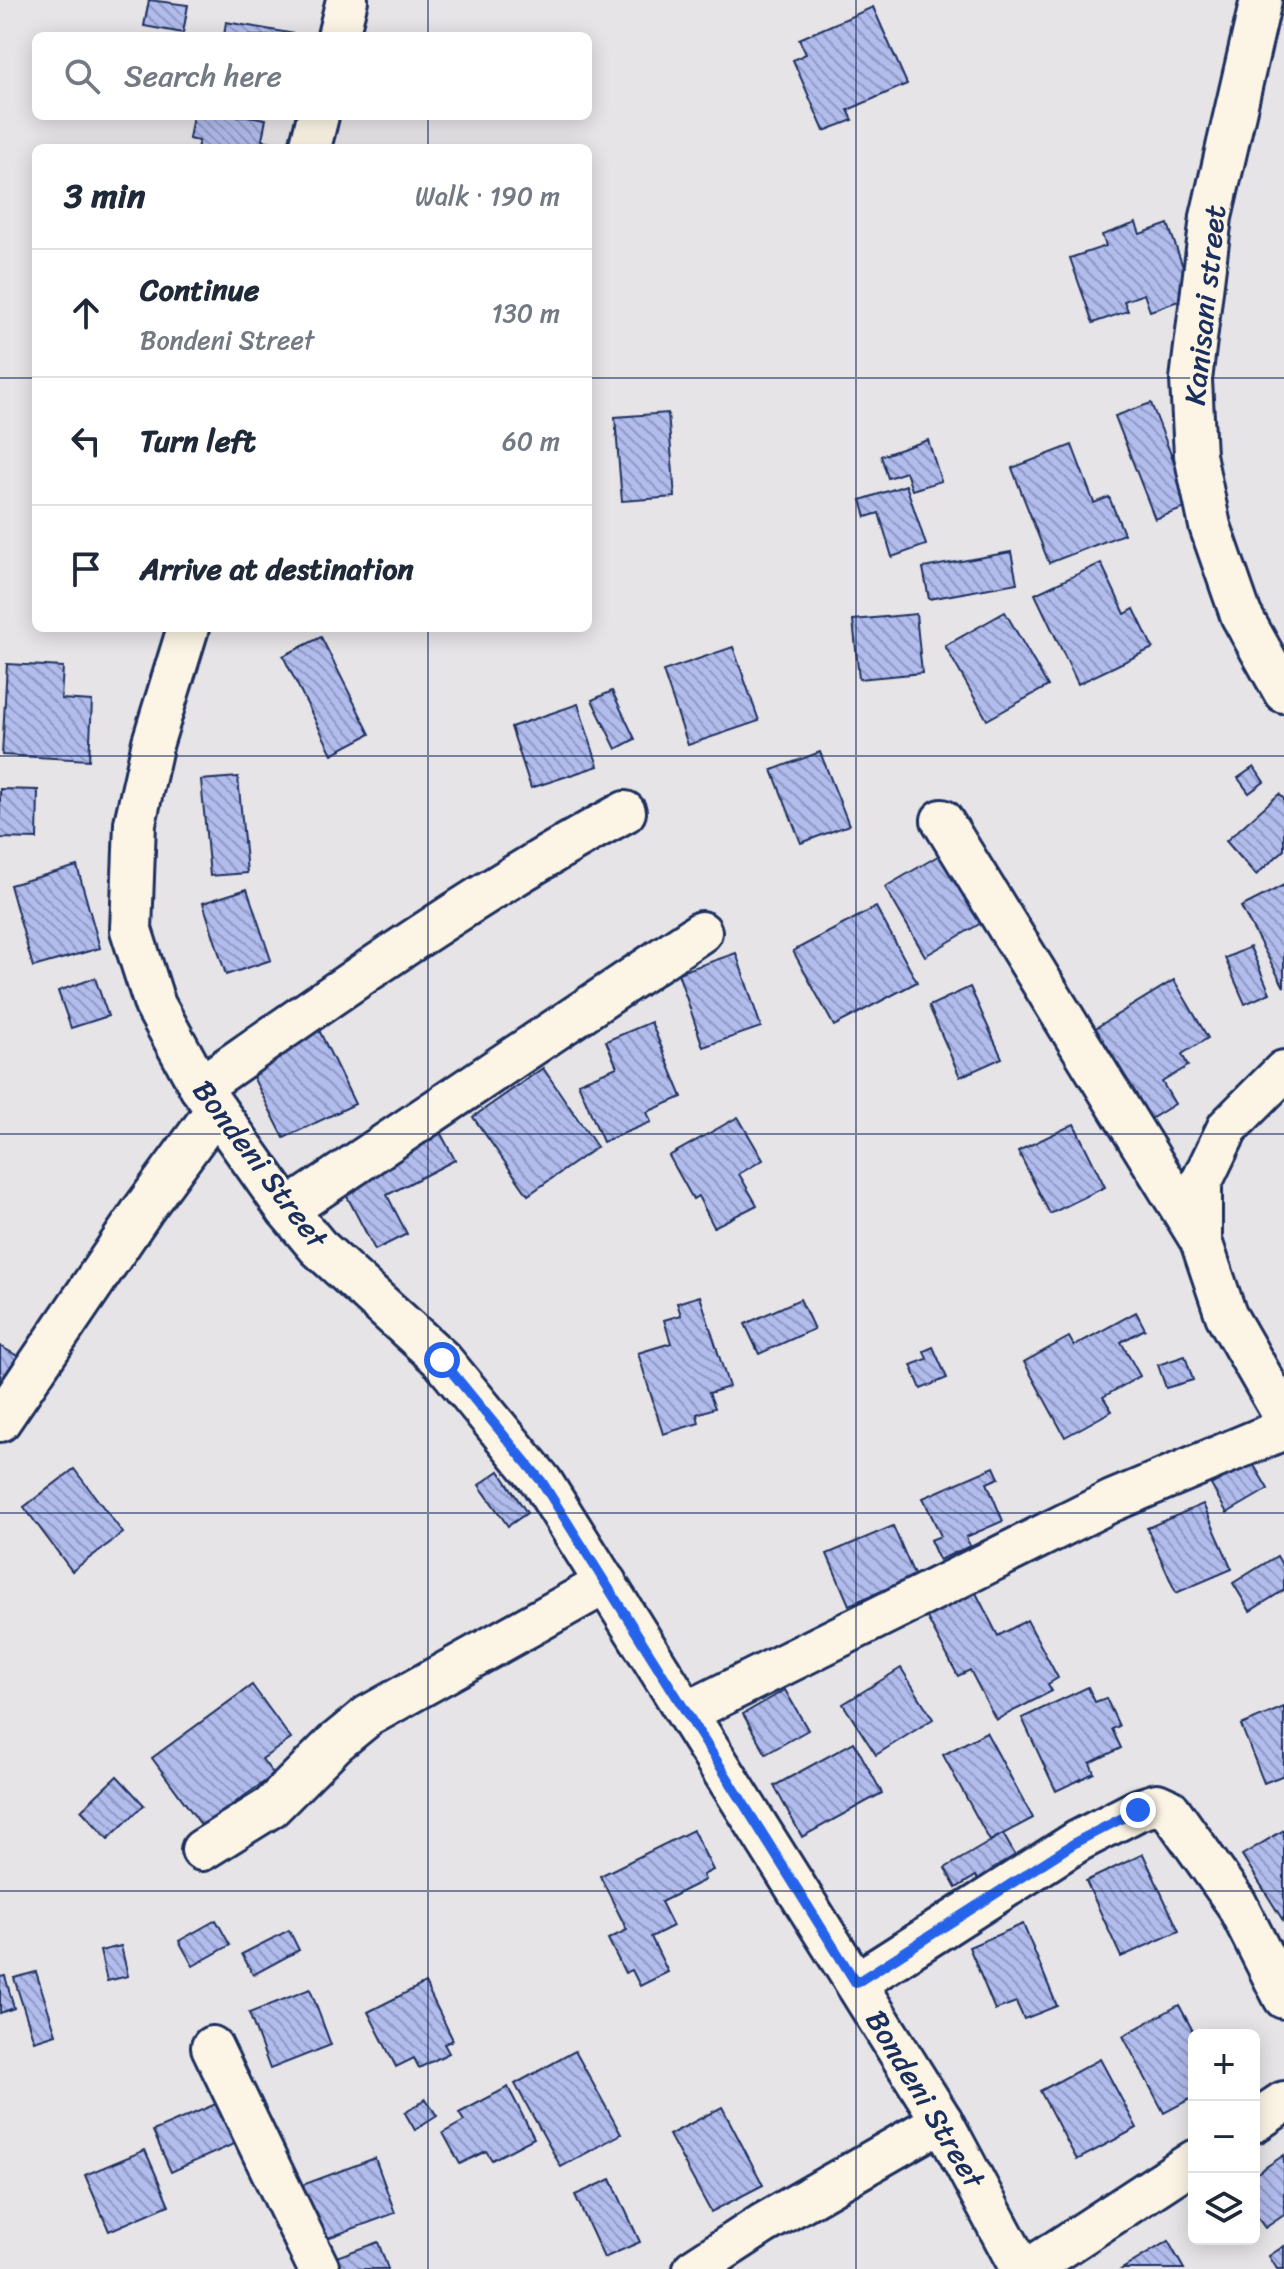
<!DOCTYPE html>
<meta charset="utf-8">
<style>
:root{--surface:#fff;--page:#f6f6f7;--text:#1f2937;--muted:#747a83;--line:#e0e1e3}
body{margin:0;font-family:Sriracha,sans-serif;background:var(--page);color:var(--text)}
.controls{position:absolute;right:24px;bottom:24px;display:grid;overflow:hidden;border-radius:12px;box-shadow:0 4px 20px #0003}
.controls button{width:72px;height:72px;display:grid;place-items:center;padding:0;border:0;border-bottom:2px solid var(--line);background:var(--surface);color:var(--text);font:40px sans-serif}
.stop{position:absolute;width:24px;height:24px;margin:-18px;border:6px solid #2563eb;border-radius:50%;background:#fff}
.stop.end{background:#2563eb;border-color:#fff;box-shadow:0 2px 8px #0008}
.list{margin:0;padding:0;list-style:none}
h2{display:flex;justify-content:space-between;align-items:center;height:104px;margin:0;padding:0 32px;font-size:34px}
h2 small{font-size:26px;font-weight:400;color:var(--muted)}
.list li{display:grid;grid-template-columns:52px 1fr auto;gap:24px;align-items:center;box-sizing:border-box;height:128px;padding:0 32px;border-top:2px solid var(--line)}
.list b{display:block;font-size:30px;white-space:nowrap}
.list p{margin:0;font-size:26px;white-space:nowrap;color:var(--muted)}
.list em{font-size:26px;font-style:normal;color:var(--muted)}
.icon{flex:none;width:44px;height:44px;fill:none;stroke:currentColor;stroke-width:2;stroke-linecap:round;stroke-linejoin:round}
.map{position:relative;flex:none;width:1284px;height:2269px;overflow:hidden}
.search{position:absolute;background:var(--surface);box-shadow:0 4px 20px #0003;left:32px;top:32px;width:560px;height:88px;display:flex;align-items:center;gap:20px;box-sizing:border-box;padding:0 28px;border-radius:12px;color:var(--muted);font-size:30px}
.panel{position:absolute;background:var(--surface);box-shadow:0 4px 20px #0003;left:32px;top:144px;width:560px;height:488px;border-radius:12px}
.map>svg:first-child{display:block}
.building{fill:url(#building-back-hatch);stroke:#1b2f5e;stroke-width:2}
.lines{fill:none;stroke-linecap:round;stroke-linejoin:round}
.minor-casing{stroke:#1b2f5e;stroke-width:46}
.minor{stroke:#fcf5e5;stroke-width:40}
.route{stroke:#2563eb;stroke-width:10}
.grid{fill:none;stroke:#1b2f5e;stroke-width:2;stroke-opacity:0.55}
.labels{text-anchor:middle;stroke-width:6;stroke-linejoin:round;paint-order:stroke}
.street-label{font-size:30px;fill:#1b2f5e;stroke:#fcf5e5}
</style>
<div class="map">
<svg width="1284" height="2269" viewBox="0 0 1284 2269">
<defs>
<pattern id="building-back-hatch" width="6" height="6" patternUnits="userSpaceOnUse" patternTransform="scale(2)"><rect width="6" height="6" fill="#b2bced"/><path d="M-1 5l2 2M0 0l6 6M5-1l2 2" fill="none" stroke="#9099c3"/></pattern>
</defs>
<rect width="100%" height="100%" fill="#e6e4e7"/>
<filter id="ink" filterUnits="userSpaceOnUse"><feTurbulence type="fractalNoise" baseFrequency=".0125" numOctaves="2"/><feDisplacementMap in="SourceGraphic" scale="16" xChannelSelector="R" yChannelSelector="G"/><feConvolveMatrix kernelMatrix="1 2 1 2 8 2 1 2 1" color-interpolation-filters="sRGB"/></filter>
<g filter="url(#ink)">
<!-- building -->
<g class="building">
<path d="M 149,0 L 188,5 L 183,33 L 144,26 Z"/>
<path d="M 873,7 L 907,84 L 848,110 L 853,120 L 824,131 L 793,60 L 806,54 L 799,39 Z"/>
<path d="M 226,22 L 306,36 L 224,36 Z"/>
<path d="M 193,116 L 248,116 L 266,119 L 262,140 L 272,142 L 271,148 L 197,148 L 199,141 L 189,139 Z"/>
<path d="M 1136,223 L 1140,234 L 1168,224 L 1193,296 L 1150,311 L 1144,294 L 1124,301 L 1128,311 L 1093,323 L 1070,258 L 1106,246 L 1102,235 Z"/>
<path d="M 1151,403 L 1191,506 L 1155,519 L 1115,416 Z"/>
<path d="M 668,413 L 675,497 L 622,501 L 615,417 Z"/>
<path d="M 928,440 L 941,481 L 912,490 L 906,472 L 888,478 L 881,456 Z"/>
<path d="M 1072,445 L 1094,503 L 1109,497 L 1124,534 L 1049,563 L 1012,468 Z"/>
<path d="M 906,485 L 926,545 L 892,557 L 879,513 L 866,517 L 861,500 Z"/>
<path d="M 1011,552 L 1017,583 L 929,599 L 923,568 Z"/>
<path d="M 1101,563 L 1125,614 L 1134,609 L 1153,648 L 1078,684 L 1035,594 Z"/>
<path d="M 1005,612 L 1048,686 L 987,720 L 945,646 Z"/>
<path d="M 916,614 L 922,673 L 859,679 L 853,620 Z"/>
<path d="M 321,637 L 370,734 L 332,754 L 283,656 Z"/>
<path d="M 733,647 L 759,721 L 688,745 L 663,671 Z"/>
<path d="M 7,664 L 63,667 L 61,699 L 92,701 L 89,760 L 2,755 Z"/>
<path d="M 612,691 L 635,739 L 616,749 L 592,700 Z"/>
<path d="M 578,704 L 598,766 L 531,788 L 511,727 Z"/>
<path d="M 820,752 L 849,825 L 801,843 L 772,770 Z"/>
<path d="M 1254,767 L 1264,782 L 1249,793 L 1238,778 Z"/>
<path d="M 238,777 L 247,873 L 210,876 L 201,780 Z"/>
<path d="M 0,789 L 38,790 L 37,839 L 0,838 Z"/>
<path d="M 1279,794 L 1284,799 L 1284,850 L 1256,875 L 1226,841 Z"/>
<path d="M 948,850 L 988,919 L 925,956 L 885,887 Z"/>
<path d="M 77,866 L 100,948 L 33,967 L 10,885 Z"/>
<path d="M 1284,885 L 1284,987 L 1241,907 Z"/>
<path d="M 247,889 L 271,960 L 226,975 L 203,903 Z"/>
<path d="M 876,907 L 917,982 L 834,1026 L 793,951 Z"/>
<path d="M 1250,947 L 1270,993 L 1245,1004 L 1225,958 Z"/>
<path d="M 736,953 L 761,1027 L 703,1047 L 678,973 Z"/>
<path d="M 95,978 L 108,1016 L 71,1028 L 58,991 Z"/>
<path d="M 1174,980 L 1208,1038 L 1182,1054 L 1188,1066 L 1162,1082 L 1175,1104 L 1144,1123 L 1089,1032 Z"/>
<path d="M 970,987 L 1002,1058 L 960,1077 L 929,1006 Z"/>
<path d="M 651,1022 L 682,1097 L 647,1112 L 651,1122 L 603,1142 L 578,1083 L 617,1067 L 606,1041 Z"/>
<path d="M 316,1024 L 355,1104 L 284,1138 L 244,1059 Z"/>
<path d="M 543,1068 L 597,1147 L 528,1195 L 473,1117 Z"/>
<path d="M 738,1117 L 763,1160 L 739,1174 L 757,1205 L 714,1227 L 698,1196 L 693,1199 L 669,1156 Z"/>
<path d="M 1074,1124 L 1105,1187 L 1050,1214 L 1018,1151 Z"/>
<path d="M 440,1132 L 455,1160 L 387,1195 L 407,1234 L 375,1250 L 340,1183 Z"/>
<path d="M 700,1296 L 729,1387 L 709,1393 L 715,1408 L 697,1414 L 699,1423 L 663,1434 L 638,1353 L 671,1343 L 664,1320 L 681,1315 L 677,1303 Z"/>
<path d="M 800,1299 L 814,1329 L 759,1354 L 745,1324 Z"/>
<path d="M 1136,1312 L 1145,1329 L 1121,1342 L 1140,1376 L 1103,1397 L 1112,1411 L 1065,1437 L 1024,1362 L 1069,1337 L 1074,1346 Z"/>
<path d="M 0,1346 L 21,1358 L 0,1401 Z"/>
<path d="M 933,1347 L 947,1378 L 921,1389 L 911,1365 L 927,1359 L 924,1351 Z"/>
<path d="M 1185,1356 L 1193,1380 L 1166,1388 L 1158,1365 Z"/>
<path d="M 1252,1462 L 1268,1489 L 1227,1513 L 1211,1485 Z"/>
<path d="M 994,1467 L 999,1478 L 987,1483 L 1003,1521 L 966,1537 L 970,1546 L 939,1560 L 930,1540 L 941,1536 L 923,1498 Z"/>
<path d="M 74,1469 L 123,1533 L 72,1571 L 24,1507 Z"/>
<path d="M 499,1471 L 527,1513 L 508,1526 L 479,1485 Z"/>
<path d="M 1203,1504 L 1232,1569 L 1176,1593 L 1147,1528 Z"/>
<path d="M 893,1526 L 915,1577 L 849,1605 L 827,1554 Z"/>
<path d="M 1277,1556 L 1284,1568 L 1284,1590 L 1250,1611 L 1233,1583 Z"/>
<path d="M 974,1589 L 998,1636 L 1027,1620 L 1058,1678 L 1048,1684 L 1052,1691 L 996,1720 L 970,1670 L 958,1676 L 925,1614 Z"/>
<path d="M 901,1668 L 933,1719 L 876,1755 L 843,1704 Z"/>
<path d="M 252,1685 L 291,1739 L 262,1759 L 274,1775 L 202,1826 L 152,1758 Z"/>
<path d="M 1088,1687 L 1095,1702 L 1106,1698 L 1119,1726 L 1112,1729 L 1121,1748 L 1090,1763 L 1094,1773 L 1056,1791 L 1022,1718 Z"/>
<path d="M 785,1690 L 808,1730 L 766,1754 L 743,1714 Z"/>
<path d="M 1284,1707 L 1284,1775 L 1264,1783 L 1241,1725 Z"/>
<path d="M 986,1732 L 1033,1818 L 990,1841 L 943,1755 Z"/>
<path d="M 854,1742 L 882,1793 L 802,1837 L 774,1786 Z"/>
<path d="M 117,1776 L 144,1805 L 108,1839 L 81,1810 Z"/>
<path d="M 693,1830 L 713,1870 L 703,1875 L 705,1880 L 661,1902 L 673,1926 L 651,1937 L 668,1972 L 640,1986 L 632,1970 L 625,1973 L 608,1939 L 627,1930 L 600,1876 Z"/>
<path d="M 1284,1830 L 1284,1922 L 1242,1855 Z"/>
<path d="M 1003,1834 L 1021,1865 L 983,1888 L 976,1876 L 956,1888 L 945,1868 Z"/>
<path d="M 1143,1854 L 1179,1931 L 1121,1957 L 1086,1881 Z"/>
<path d="M 216,1920 L 230,1945 L 193,1966 L 179,1941 Z"/>
<path d="M 1023,1924 L 1057,2006 L 1024,2019 L 1016,2002 L 995,2010 L 969,1947 Z"/>
<path d="M 289,1930 L 299,1950 L 253,1975 L 242,1954 Z"/>
<path d="M 121,1946 L 128,1976 L 107,1981 L 100,1951 Z"/>
<path d="M 36,1972 L 56,2034 L 34,2041 L 14,1978 Z"/>
<path d="M 5,1976 L 14,2008 L 0,2013 L 0,1977 Z"/>
<path d="M 425,1983 L 453,2040 L 444,2044 L 449,2053 L 419,2068 L 414,2058 L 396,2067 L 368,2012 Z"/>
<path d="M 310,1989 L 331,2045 L 270,2069 L 249,2013 Z"/>
<path d="M 1179,2005 L 1195,2035 L 1194,2097 L 1164,2113 L 1123,2036 Z"/>
<path d="M 575,2051 L 621,2134 L 561,2167 L 515,2084 Z"/>
<path d="M 1100,2059 L 1137,2128 L 1077,2160 L 1040,2091 Z"/>
<path d="M 508,2087 L 534,2138 L 492,2160 L 486,2151 L 460,2164 L 443,2133 L 464,2121 L 459,2113 Z"/>
<path d="M 426,2099 L 437,2116 L 415,2130 L 405,2113 Z"/>
<path d="M 218,2103 L 236,2143 L 171,2172 L 153,2131 Z"/>
<path d="M 722,2107 L 763,2185 L 711,2212 L 669,2135 Z"/>
<path d="M 145,2150 L 169,2205 L 109,2231 L 85,2175 Z"/>
<path d="M 1284,2155 L 1284,2215 L 1265,2228 L 1254,2213 L 1254,2175 Z"/>
<path d="M 375,2158 L 395,2213 L 317,2242 L 297,2187 Z"/>
<path d="M 611,2179 L 640,2242 L 604,2258 L 575,2195 Z"/>
<path d="M 1168,2241 L 1184,2269 L 1122,2269 Z"/>
<path d="M 378,2242 L 388,2269 L 332,2269 L 328,2260 Z"/>
<path d="M 1284,2246 L 1284,2269 L 1277,2269 L 1269,2256 Z"/>
</g>
<g class="lines">
<defs>
<g id="minor">
<path d="M 1261,0 L 1211,217 L 1191,380 L 1195,455 L 1210,526 L 1241,615 L 1284,692"/>
<path d="M 338,36 L 347,0"/>
<path d="M 310,148 L 318,116"/>
<path d="M 188,628 L 153,742 L 135,823 L 131,930 L 155,1005 L 200,1087 L 287,1210 L 318,1247 L 442,1360 L 542,1482 L 942,2121 L 1021,2269"/>
<path d="M 942,820 L 1201,1241"/>
<path d="M 1284,1071 L 1228,1127 L 1201,1183 L 1201,1241 L 1226,1315 L 1284,1416"/>
<path d="M 200,1087 C 338,991 476,892 625,812"/>
<path d="M 287,1210 L 701,932"/>
<path d="M 0,1421 L 143,1210 L 216,1110"/>
<path d="M 688,1712 L 1112,1501 L 1284,1429"/>
<path d="M 202,1850 L 271,1807 L 335,1743 L 368,1716 L 606,1583"/>
<path d="M 856,1983 L 1078,1841 L 1138,1810 L 1157,1804 L 1170,1810 L 1236,1903 L 1284,1998"/>
<path d="M 212,2047 L 319,2269"/>
<path d="M 1254,2122 L 1284,2102"/>
<path d="M 694,2269 L 763,2224 L 942,2121"/>
<path d="M 1029,2269 L 1194,2161"/>
</g>
</defs>
<!-- minor casing -->
<use href="#minor" class="minor-casing"/>
<!-- minor -->
<use href="#minor" class="minor"/>
</g>
</g>
<g class="lines" filter="url(#ink)">
<!-- route -->
<path class="route" d="M 442,1360 L 542,1482 L 856,1983 L 1078,1841 L 1138,1810"/>
</g>
<!-- grid -->
<path class="grid" d="M 428,0 L 428,36M 856,0 L 856,2269M 428,116 L 428,148M 0,378 L 36,378M 588,378 L 1284,378M 428,628 L 428,2269M 0,756 L 1284,756M 0,1134 L 1284,1134M 0,1513 L 1284,1513M 0,1891 L 1284,1891"/>
<g class="labels">
<!-- street labels -->
<g class="street-label">
<text transform="translate(1205 305) rotate(-84)" y="10">Kanisani street</text>
<text transform="translate(260 1164) rotate(53)" y="10">Bondeni Street</text>
<text transform="translate(925 2099) rotate(59)" y="10">Bondeni Street</text>
</g>
</g>
</svg>
<div class="controls">
<button>+</button>
<button>−</button>
<button><svg class="icon" aria-label="layers" viewBox="0 0 24 24"><path d="M12 4l9 5-9 5-9-5zM3 14l9 5 9-5"/></svg></button>
</div>
<div class="stop" style="left:442px;top:1360px"></div>
<div class="stop end" style="left:1138px;top:1810px"></div>
<div class="search"><svg class="icon" aria-label="search" viewBox="0 0 24 24"><circle cx="10" cy="10" r="6"/><path d="M15 15l6 6"/></svg>Search here</div>
<section class="panel">
<h2>3 min<small>Walk · 190 m</small></h2>
<ul class="list">
<li><svg class="icon" aria-label="ahead" viewBox="0 0 24 24"><path d="M12 20V5M6 11l6-6 6 6"/></svg><div><b>Continue</b><p>Bondeni Street</p></div><em>130 m</em></li>
<li><svg class="icon" aria-label="left" viewBox="0 0 24 24"><path d="M17 20v-9H6M10 6l-5 5 5 5"/></svg><div><b>Turn left</b></div><em>60 m</em></li>
<li><svg class="icon" aria-label="arrive" viewBox="0 0 24 24"><path d="M6 21V4h12l-3 4 3 4H6"/></svg><div><b>Arrive at destination</b></div></li>
</ul>
</section>
</div>
